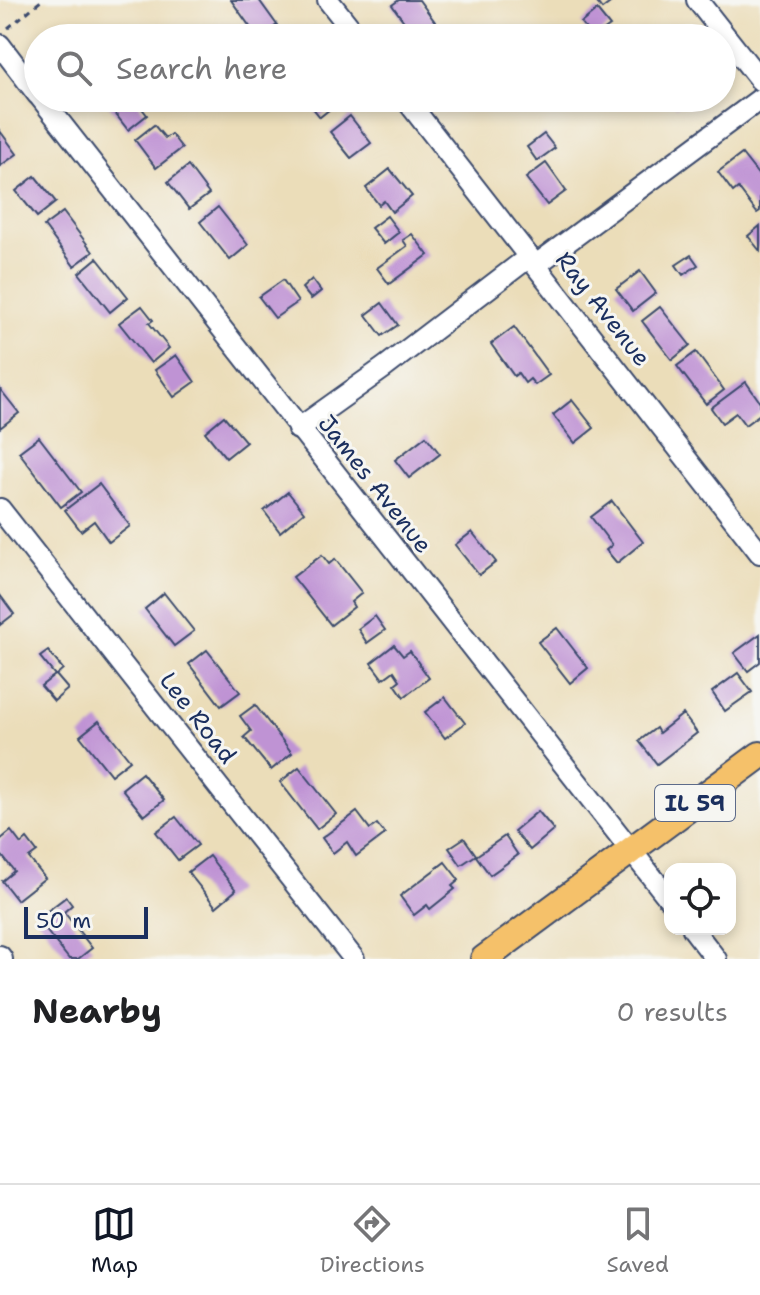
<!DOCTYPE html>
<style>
:root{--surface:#fff;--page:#f2f2f2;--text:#202124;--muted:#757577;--line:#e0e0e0;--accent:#111827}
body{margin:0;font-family:"Shantell Sans",sans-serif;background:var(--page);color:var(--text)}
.controls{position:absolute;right:24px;bottom:24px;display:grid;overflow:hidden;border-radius:16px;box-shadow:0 4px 12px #0003}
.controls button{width:72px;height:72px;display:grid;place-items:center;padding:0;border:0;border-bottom:2px solid var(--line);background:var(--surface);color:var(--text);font:40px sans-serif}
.scale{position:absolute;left:24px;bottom:20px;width:124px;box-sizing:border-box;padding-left:8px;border:4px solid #1b2f5e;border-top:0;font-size:22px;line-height:28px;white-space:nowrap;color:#1b2f5e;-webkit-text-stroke:6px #f6f6f2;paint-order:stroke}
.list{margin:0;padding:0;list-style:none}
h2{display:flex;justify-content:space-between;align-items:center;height:104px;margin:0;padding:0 32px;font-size:34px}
h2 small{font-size:26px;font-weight:400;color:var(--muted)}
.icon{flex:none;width:44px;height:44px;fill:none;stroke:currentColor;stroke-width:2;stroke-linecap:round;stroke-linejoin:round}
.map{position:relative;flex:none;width:760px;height:959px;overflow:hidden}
.search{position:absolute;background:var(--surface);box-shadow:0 4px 12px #0003;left:24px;right:24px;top:24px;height:88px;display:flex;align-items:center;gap:20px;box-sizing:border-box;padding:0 28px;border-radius:44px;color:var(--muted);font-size:30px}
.sheet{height:224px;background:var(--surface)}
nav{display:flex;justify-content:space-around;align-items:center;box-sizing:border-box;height:112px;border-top:2px solid var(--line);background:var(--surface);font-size:22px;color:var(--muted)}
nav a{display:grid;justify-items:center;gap:4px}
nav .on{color:var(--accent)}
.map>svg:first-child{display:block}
.building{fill:#bf93d4}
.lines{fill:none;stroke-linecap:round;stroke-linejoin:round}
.minor-casing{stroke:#3a496c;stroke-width:24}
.major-casing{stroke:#3a496c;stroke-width:30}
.path{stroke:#3a496c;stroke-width:3;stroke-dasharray:6 6;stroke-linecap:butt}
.minor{stroke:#fff;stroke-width:20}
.major{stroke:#f5c16b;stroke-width:26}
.labels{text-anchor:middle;stroke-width:6;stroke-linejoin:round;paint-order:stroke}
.shield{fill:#f6f6f2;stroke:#5d6b8a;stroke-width:2}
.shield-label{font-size:22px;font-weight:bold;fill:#1b2f5e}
.street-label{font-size:24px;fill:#1b2f5e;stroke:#f6f6f2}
</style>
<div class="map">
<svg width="760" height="959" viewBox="0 0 760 959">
<rect width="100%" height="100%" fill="#f6f6f2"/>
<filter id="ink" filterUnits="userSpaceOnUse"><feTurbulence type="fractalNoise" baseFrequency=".0125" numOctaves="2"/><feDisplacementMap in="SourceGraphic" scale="16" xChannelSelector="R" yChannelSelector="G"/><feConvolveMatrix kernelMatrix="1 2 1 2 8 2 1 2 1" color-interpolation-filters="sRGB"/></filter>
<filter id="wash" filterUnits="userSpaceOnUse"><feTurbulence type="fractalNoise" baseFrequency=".006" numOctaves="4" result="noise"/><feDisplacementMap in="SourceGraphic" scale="32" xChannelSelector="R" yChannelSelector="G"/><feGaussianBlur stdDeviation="1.8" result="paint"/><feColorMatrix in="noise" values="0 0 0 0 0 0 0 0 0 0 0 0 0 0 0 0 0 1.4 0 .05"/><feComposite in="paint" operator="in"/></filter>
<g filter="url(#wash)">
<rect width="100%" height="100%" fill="#ebddb9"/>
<g id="blocks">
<!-- building -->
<g class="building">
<path d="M 231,0 L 259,0 L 277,25 L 258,38 Z"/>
<path d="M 399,0 L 419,0 L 441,30 L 430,38 L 416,38 L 392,5 Z"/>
<path d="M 595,0 L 614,0 L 602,9 Z"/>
<path d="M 597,10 L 610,26 L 593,38 L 581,23 Z"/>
<path d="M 113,98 L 134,98 L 147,115 L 128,130 L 107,103 Z"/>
<path d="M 305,98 L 337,98 L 340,101 L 320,117 Z"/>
<path d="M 670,98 L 688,98 L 676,107 Z"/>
<path d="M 350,116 L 371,143 L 351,158 L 330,132 Z"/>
<path d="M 154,125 L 165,138 L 171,134 L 182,148 L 156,168 L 135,140 Z"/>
<path d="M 0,131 L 17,154 L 0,166 Z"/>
<path d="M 544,134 L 555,148 L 537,161 L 527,147 Z"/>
<path d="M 742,154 L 760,177 L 760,211 L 757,213 L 738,188 L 733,192 L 718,172 Z"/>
<path d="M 546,163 L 566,191 L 547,205 L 526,178 Z"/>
<path d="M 188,166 L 209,194 L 189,209 L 168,182 Z"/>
<path d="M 390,169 L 412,196 L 392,212 L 384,201 L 379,205 L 366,188 Z"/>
<path d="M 35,176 L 56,202 L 37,217 L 16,191 Z"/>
<path d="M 218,207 L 248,245 L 230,260 L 200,222 Z"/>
<path d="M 63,212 L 93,252 L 74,266 L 44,226 Z"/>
<path d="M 387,216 L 399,232 L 384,244 L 371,228 Z"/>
<path d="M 760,226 L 760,251 L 748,236 Z"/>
<path d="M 412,234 L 428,255 L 389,284 L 377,268 L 407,246 L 403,240 Z"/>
<path d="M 691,255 L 698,265 L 683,275 L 676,265 Z"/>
<path d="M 97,258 L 128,297 L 110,312 L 79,273 Z"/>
<path d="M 640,271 L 656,293 L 633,311 L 616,289 Z"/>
<path d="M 312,279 L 321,291 L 311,299 L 302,288 Z"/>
<path d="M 283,280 L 298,302 L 275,318 L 259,297 Z"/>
<path d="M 382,303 L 398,325 L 382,336 L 366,315 Z"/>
<path d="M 142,306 L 153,320 L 149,323 L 169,348 L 151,363 L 119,323 Z"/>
<path d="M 660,307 L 690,345 L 672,360 L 642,321 Z"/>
<path d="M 514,327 L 549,375 L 535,385 L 530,379 L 525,383 L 518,373 L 514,376 L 491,344 Z"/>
<path d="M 696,352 L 724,390 L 706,404 L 677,366 Z"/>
<path d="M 176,355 L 195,382 L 174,397 L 155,370 Z"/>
<path d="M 746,382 L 760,402 L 760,414 L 745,425 L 736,413 L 722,423 L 711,408 Z"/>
<path d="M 0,389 L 19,413 L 0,428 Z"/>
<path d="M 572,400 L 594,428 L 575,443 L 553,415 Z"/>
<path d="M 224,416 L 246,442 L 226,458 L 205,432 Z"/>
<path d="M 426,436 L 440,454 L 409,478 L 395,460 Z"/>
<path d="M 39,437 L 81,492 L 61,507 L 19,452 Z"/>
<path d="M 99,484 L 130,526 L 109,542 L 94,521 L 81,531 L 65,510 Z"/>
<path d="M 288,492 L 304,512 L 280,532 L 264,511 Z"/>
<path d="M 612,501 L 643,542 L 617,563 L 606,550 L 612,545 L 591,517 Z"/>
<path d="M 472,532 L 496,562 L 479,575 L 455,545 Z"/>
<path d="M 322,555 L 329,564 L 335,559 L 362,593 L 351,602 L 354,607 L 331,625 L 293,577 Z"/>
<path d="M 164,593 L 194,631 L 174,646 L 145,609 Z"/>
<path d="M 0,595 L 14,614 L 0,625 Z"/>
<path d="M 375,616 L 385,630 L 367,643 L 358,629 Z"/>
<path d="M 557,628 L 588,668 L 570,683 L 538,642 Z"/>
<path d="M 760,634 L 760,662 L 748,671 L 734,653 Z"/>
<path d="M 394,645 L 403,656 L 410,651 L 429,678 L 404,697 L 395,684 L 400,680 L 394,671 L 383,679 L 371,663 Z"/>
<path d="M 207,650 L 240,692 L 221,706 L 189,664 Z"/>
<path d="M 48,651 L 63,669 L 56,675 L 68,689 L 54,701 L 41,686 L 55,675 L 40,657 Z"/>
<path d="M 738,673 L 752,692 L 725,711 L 712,692 Z"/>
<path d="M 445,697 L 465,723 L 445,738 L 425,712 Z"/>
<path d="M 255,705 L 292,753 L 271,770 L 244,737 L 251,731 L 240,716 Z"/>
<path d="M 683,714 L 697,733 L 657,764 L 639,741 L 656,728 L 659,733 Z"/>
<path d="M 99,721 L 130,760 L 111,775 L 80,736 Z"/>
<path d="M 299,767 L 336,814 L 317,829 L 280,782 Z"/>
<path d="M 142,773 L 164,800 L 144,816 L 122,789 Z"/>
<path d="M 538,811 L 554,830 L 530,850 L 514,831 Z"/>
<path d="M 357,812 L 370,829 L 377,824 L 385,834 L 356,856 L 347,842 L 333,853 L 322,838 Z"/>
<path d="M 176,817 L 198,845 L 178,860 L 156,832 Z"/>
<path d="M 11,831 L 21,844 L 27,839 L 37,852 L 29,858 L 45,878 L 17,900 L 2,881 L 14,871 L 0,853 L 0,840 Z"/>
<path d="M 505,836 L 518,855 L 490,875 L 476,856 Z"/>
<path d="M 464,838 L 476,855 L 461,865 L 449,848 Z"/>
<path d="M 209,856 L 236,890 L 216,907 L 188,872 Z"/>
<path d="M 445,862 L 459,880 L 452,886 L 455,889 L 430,909 L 427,905 L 414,915 L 400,896 Z"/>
<path d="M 66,897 L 72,905 L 64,912 L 92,948 L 78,959 L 69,959 L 37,919 Z"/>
</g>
</g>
</g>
<g filter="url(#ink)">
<use href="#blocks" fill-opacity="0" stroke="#3a496c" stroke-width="2"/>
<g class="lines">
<defs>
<g id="minor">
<path d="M 328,0 L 358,38"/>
<path d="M 697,0 L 760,80"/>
<path d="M 0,45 L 38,95"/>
<path d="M 41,98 L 670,900"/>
<path d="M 405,98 L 760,553"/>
<path d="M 536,265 L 760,99"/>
<path d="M 298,429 L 385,367 L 529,257"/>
<path d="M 0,509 L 354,959"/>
<path d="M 693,929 L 716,959"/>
<path d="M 0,956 L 2,959"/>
</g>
<path id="major" d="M 484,959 L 760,755"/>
</defs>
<!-- minor casing -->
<use href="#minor" class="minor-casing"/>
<!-- major casing -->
<use href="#major" class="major-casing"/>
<!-- path -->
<path class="path" d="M 8,28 L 42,0"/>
<!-- minor -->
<use href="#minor" class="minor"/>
<!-- major -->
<use href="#major" class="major"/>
</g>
</g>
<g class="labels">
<!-- shield labels -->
<rect class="shield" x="655" y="785" width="80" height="36" rx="6"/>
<g class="shield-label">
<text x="695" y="811">IL 59</text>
</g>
<!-- street labels -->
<g class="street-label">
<text transform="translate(603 309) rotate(52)" y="8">Ray Avenue</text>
<text transform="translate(375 484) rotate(52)" y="8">James Avenue</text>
<text transform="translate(198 718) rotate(52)" y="8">Lee Road</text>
</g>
</g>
</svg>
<div class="controls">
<button><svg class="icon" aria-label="locate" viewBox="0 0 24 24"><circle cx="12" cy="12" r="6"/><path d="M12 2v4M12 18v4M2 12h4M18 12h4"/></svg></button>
</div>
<div class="scale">50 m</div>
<div class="search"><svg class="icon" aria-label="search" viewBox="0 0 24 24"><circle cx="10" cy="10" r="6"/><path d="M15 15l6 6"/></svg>Search here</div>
</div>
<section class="sheet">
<h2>Nearby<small>0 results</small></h2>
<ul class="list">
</ul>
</section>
<nav>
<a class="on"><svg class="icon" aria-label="map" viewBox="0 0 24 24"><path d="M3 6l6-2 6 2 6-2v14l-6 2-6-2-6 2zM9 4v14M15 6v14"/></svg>Map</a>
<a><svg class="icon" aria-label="directions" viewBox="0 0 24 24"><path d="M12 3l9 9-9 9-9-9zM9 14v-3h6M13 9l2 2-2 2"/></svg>Directions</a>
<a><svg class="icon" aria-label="saved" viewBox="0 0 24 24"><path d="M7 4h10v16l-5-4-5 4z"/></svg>Saved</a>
</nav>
